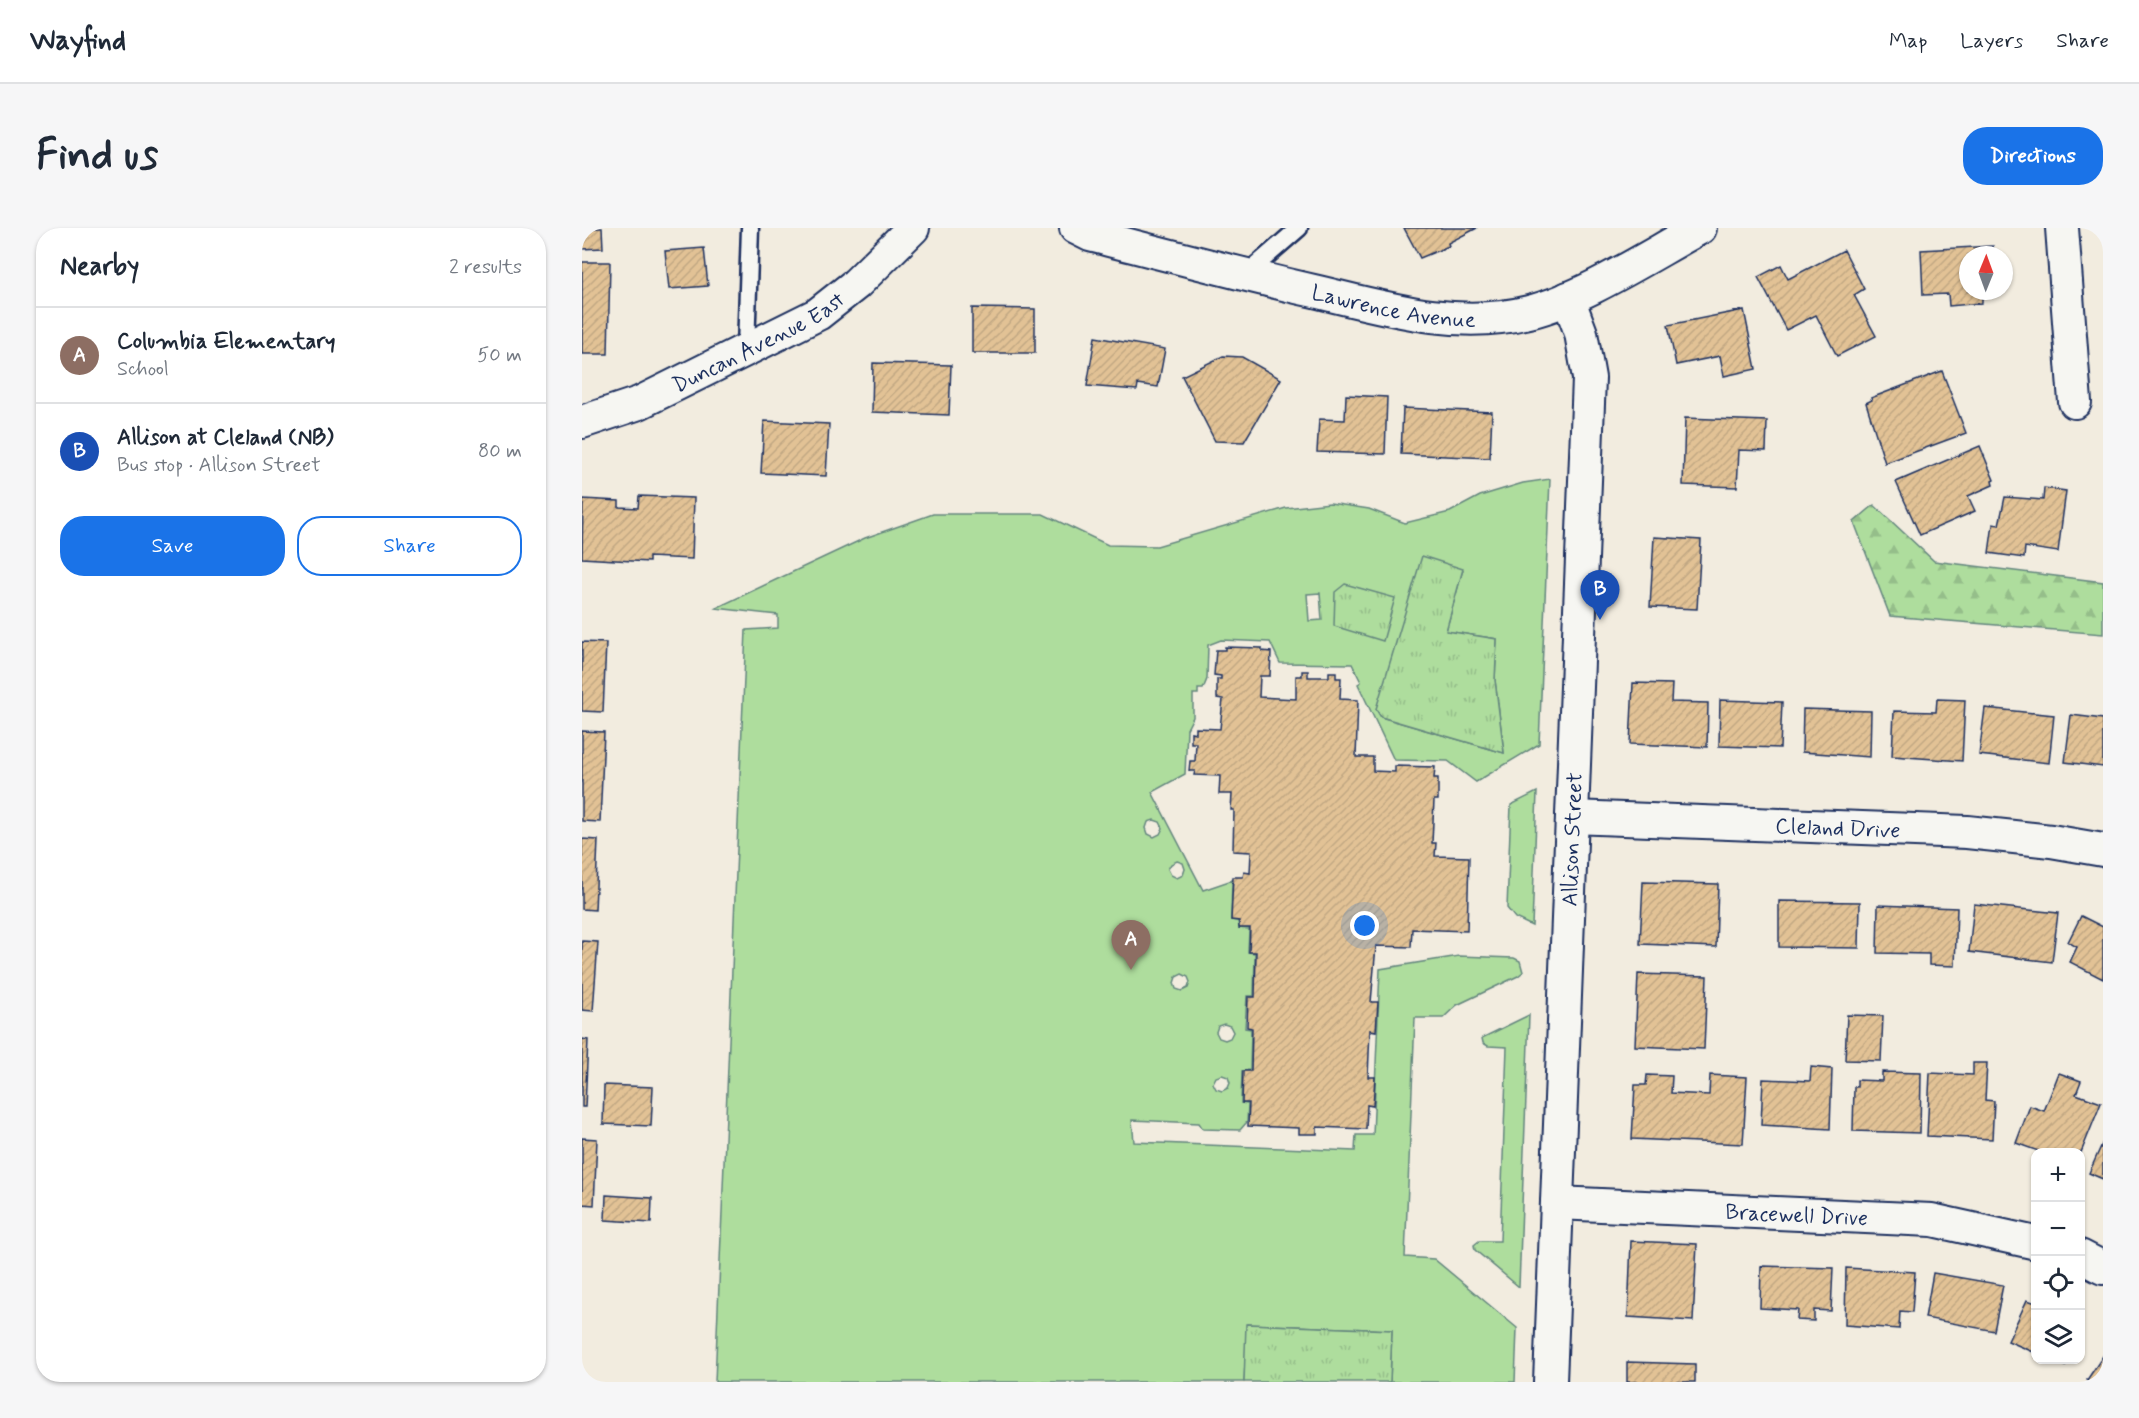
<!DOCTYPE html>
<meta charset="utf-8">
<style>
:root{--surface:#fff;--page:#f6f6f7;--text:#1f2937;--muted:#747a83;--line:#e0e1e3;--accent:#1a73e8}
body{margin:0;font-family:Mynerve,sans-serif;background:var(--page);color:var(--text)}
.controls{position:absolute;right:18px;bottom:18px;display:grid;overflow:hidden;border-radius:12px;box-shadow:0 2px 4px #0004}
.controls button{width:54px;height:54px;display:grid;place-items:center;padding:0;border:0;border-bottom:2px solid var(--line);background:var(--surface);color:var(--text);font:30px sans-serif}
.compass{position:absolute;left:1377px;top:18px;width:54px;height:54px;border-radius:50%;background:var(--surface);box-shadow:0 2px 4px #0004;rotate:1deg}
.you{position:absolute;left:783px;top:698px;width:21px;height:21px;margin:-15px;border:4px solid #fff;border-radius:50%;background:#1a73e8;box-shadow:0 0 0 9px #1a73e833}
.badge{display:grid;place-items:center;width:39px;height:39px;border-radius:50%;background:var(--accent);color:#fff;font-size:20px;font-weight:700}
.pin{position:absolute;translate:-50% -50px;filter:drop-shadow(0 2px 3px #0008)}
.pin::after{content:'';position:absolute;top:32px;width:21px;height:18px;background:inherit;clip-path:polygon(0 0,100% 0,50% 100%)}
.list{margin:0;padding:0;list-style:none}
h2{display:flex;justify-content:space-between;align-items:center;height:78px;margin:0;padding:0 24px;font-size:26px}
h2 small{font-size:20px;font-weight:400;color:var(--muted)}
.list li{display:grid;grid-template-columns:39px 1fr auto;gap:18px;align-items:center;box-sizing:border-box;height:96px;padding:0 24px;border-top:2px solid var(--line)}
.list b{display:block;font-size:22px;white-space:nowrap}
.list p{margin:0;font-size:20px;white-space:nowrap;color:var(--muted)}
.list em{font-size:20px;font-style:normal;color:var(--muted)}
.actions{display:flex;gap:12px;padding:18px 24px}
.actions a{flex:1;padding:14px 0;border:2px solid var(--accent);border-radius:24px;text-align:center;font-size:21px;color:var(--accent)}
.actions .main{background:var(--accent);color:#fff}
.icon{flex:none;width:33px;height:33px;fill:none;stroke:currentColor;stroke-width:2;stroke-linecap:round;stroke-linejoin:round}
.map{position:relative;flex:none;width:1521px;height:1154px;overflow:hidden;border-radius:24px}
header{display:flex;align-items:center;gap:36px;box-sizing:border-box;height:84px;padding:0 30px;background:var(--surface);border-bottom:2px solid var(--line)}
header strong{font-size:28px}
nav{display:flex;gap:33px;margin-inline-start:auto;font-size:21px}
.intro{display:flex;align-items:center;justify-content:space-between;box-sizing:border-box;height:144px;padding:0 36px}
h1{margin:0;font-size:42px}
.button{padding:15px 27px;border-radius:24px;background:var(--accent);color:#fff;font-size:21px;font-weight:700}
main{display:flex;gap:36px;padding:0 36px}
aside{flex:1;background:var(--surface);border-radius:24px;box-shadow:0 2px 4px #0004}
.map>svg:first-child{display:block}
.grass{fill:#aedd9d;stroke:#64867e;stroke-width:1.5;fill-rule:evenodd}
.forest{fill:url(#forest-firs);stroke:#64867e;stroke-width:1.5}
.park{fill:url(#park-tufts);stroke:#64867e;stroke-width:1.5}
.building{fill:url(#building-hatch);stroke:#1b2f5e;stroke-width:1.5}
.lines{fill:none;stroke-linecap:round;stroke-linejoin:round}
.service-casing{stroke:#1b2f5e;stroke-width:21}
.minor-casing{stroke:#1b2f5e;stroke-width:36}
.service{stroke:#f6f6f2;stroke-width:16}
.minor{stroke:#f6f6f2;stroke-width:32}
.labels{text-anchor:middle;stroke-width:4.5;stroke-linejoin:round;paint-order:stroke}
.street-label{font-size:22px;fill:#1b2f5e;stroke:#f6f6f2}
</style>
<header>
<strong>Wayfind</strong>
<nav><a>Map</a><a>Layers</a><a>Share</a></nav>
</header>
<div class="intro"><h1>Find us</h1><a class="button">Directions</a></div>
<main>
<aside>
<h2>Nearby<small>2 results</small></h2>
<ul class="list">
<li><span class="badge" style="background:#8d6e63">A</span><div><b>Columbia Elementary</b><p>School</p></div><em>50 m</em></li>
<li><span class="badge" style="background:#1a4fb4">B</span><div><b>Allison at Cleland (NB)</b><p>Bus stop · Allison Street</p></div><em>80 m</em></li>
</ul>
<div class="actions"><a class="main">Save</a><a>Share</a></div>
</aside>
<div class="map">
<svg width="1521" height="1154" viewBox="0 0 1521 1154">
<defs>
<pattern id="forest-firs" width="22" height="20" patternUnits="userSpaceOnUse" patternTransform="scale(1.5)"><rect width="22" height="20" fill="#aedd9d"/><path d="M5 1l3.5 6h-7zM16 11l3.5 6h-7z" fill="#95be8a"/></pattern>
<pattern id="park-tufts" width="24" height="20" patternUnits="userSpaceOnUse" patternTransform="scale(1.5)"><rect width="24" height="20" fill="#aedd9d"/><path d="M3 7l-1-3M5 7V3M7 7l1-3M15 17l-1-3M17 17v-4M19 17l1-3" fill="none" stroke="#95be8a"/></pattern>
<pattern id="building-hatch" width="6" height="6" patternUnits="userSpaceOnUse" patternTransform="scale(1.5)"><rect width="6" height="6" fill="#e2c295"/><path d="M-1 1l2-2M0 6l6-6M5 7l2-2" fill="none" stroke="#c1a783"/></pattern>
</defs>
<rect width="100%" height="100%" fill="#f2ecdf"/>
<filter id="ink" filterUnits="userSpaceOnUse"><feTurbulence type="fractalNoise" baseFrequency=".0167" numOctaves="2"/><feDisplacementMap in="SourceGraphic" scale="12" xChannelSelector="R" yChannelSelector="G"/><feConvolveMatrix kernelMatrix="1 2 1 2 8 2 1 2 1" color-interpolation-filters="sRGB"/></filter>
<g filter="url(#ink)">
<!-- grass -->
<g class="grass">
<path d="M 968,251 L 957,516 L 894,554 L 866,533 L 812,532 L 776,456 L 779,454 L 770,436 L 698,435 L 688,414 L 639,412 L 626,417 L 625,451 L 621,461 L 616,461 L 616,466 L 611,466 L 611,489 L 605,501 L 603,546 L 570,564 L 621,662 L 650,652 L 649,692 L 656,693 L 657,700 L 667,701 L 666,724 L 673,725 L 672,768 L 665,768 L 663,800 L 669,801 L 668,842 L 660,843 L 659,875 L 666,876 L 665,894 L 658,902 L 621,901 L 617,895 L 550,892 L 552,914 L 773,923 L 774,907 L 791,907 L 798,741 L 877,728 L 932,730 L 938,733 L 941,744 L 936,748 L 875,777 L 861,790 L 833,790 L 823,1029 L 852,1031 L 935,1100 L 933,1154 L 808,1154 L 810,1102 L 665,1096 L 662,1154 L 133,1154 L 164,402 L 196,400 L 196,387 L 134,380 L 283,310 L 351,286 L 461,286 L 526,317 L 575,318 L 704,280 L 748,275 L 787,281 L 823,295 L 868,284 L 898,268 L 941,255 ZM 881,341 L 864,403 L 915,411 L 913,452 L 922,525 L 799,489 L 794,481 ZM 738,365 L 740,392 L 727,393 L 725,366 ZM 572,592 L 578,594 L 581,600 L 578,606 L 572,609 L 566,606 L 564,600 L 566,594 ZM 595,633 L 601,635 L 603,641 L 601,647 L 595,650 L 589,647 L 586,641 L 589,636 ZM 600,746 L 606,749 L 608,754 L 606,760 L 600,763 L 594,761 L 592,755 L 594,749 ZM 642,796 L 648,798 L 651,804 L 648,810 L 643,812 L 637,810 L 634,804 L 636,798 ZM 640,847 L 646,849 L 648,855 L 646,860 L 640,863 L 634,861 L 631,855 L 634,849 Z"/>
<path d="M 955,564 L 950,698 L 933,690 L 925,680 L 929,577 Z"/>
<path d="M 947,787 L 937,1059 L 893,1022 L 892,1017 L 897,1013 L 918,1013 L 925,819 L 906,818 L 901,815 L 900,810 Z"/>
</g>
<!-- forest -->
<path class="forest" d="M 1292,277 L 1352,333 L 1521,354 L 1521,406 L 1308,388 L 1272,294 Z"/>
<!-- park -->
<g class="park">
<path d="M 840,328 L 881,341 L 864,403 L 915,411 L 913,452 L 922,525 L 799,489 L 794,481 Z"/>
<path d="M 763,356 L 813,370 L 801,413 L 752,398 L 753,364 Z"/>
<path d="M 664,1096 L 810,1102 L 808,1154 L 662,1154 Z"/>
</g>
<!-- building -->
<g class="building">
<path d="M 0,0 L 20,0 L 21,20 L 0,21 Z"/>
<path d="M 822,0 L 895,0 L 866,15 L 867,18 L 838,30 Z"/>
<path d="M 1411,18 L 1411,27 L 1386,27 L 1386,63 L 1400,63 L 1400,75 L 1367,78 L 1366,66 L 1341,67 L 1339,22 Z"/>
<path d="M 122,20 L 126,58 L 87,61 L 83,23 Z"/>
<path d="M 1262,22 L 1282,61 L 1272,67 L 1294,108 L 1255,128 L 1234,87 L 1204,102 L 1176,49 L 1199,37 L 1206,51 Z"/>
<path d="M 0,34 L 28,34 L 26,126 L 0,126 Z"/>
<path d="M 390,80 L 453,81 L 453,125 L 390,125 Z"/>
<path d="M 1162,82 L 1174,141 L 1142,148 L 1138,128 L 1094,137 L 1086,97 Z"/>
<path d="M 513,109 L 583,121 L 576,159 L 556,156 L 555,162 L 505,158 Z"/>
<path d="M 641,128 L 660,129 L 699,151 L 662,214 L 633,213 L 600,148 Z"/>
<path d="M 291,135 L 369,137 L 367,187 L 290,184 Z"/>
<path d="M 1360,143 L 1384,205 L 1303,235 L 1284,175 L 1290,172 L 1289,170 Z"/>
<path d="M 764,167 L 805,169 L 803,226 L 735,224 L 737,191 L 763,192 Z"/>
<path d="M 821,180 L 910,184 L 908,230 L 819,226 Z"/>
<path d="M 1103,190 L 1185,193 L 1184,223 L 1157,222 L 1155,259 L 1101,257 Z"/>
<path d="M 182,193 L 247,196 L 244,248 L 179,245 Z"/>
<path d="M 1398,218 L 1412,252 L 1410,253 L 1411,257 L 1386,268 L 1393,283 L 1338,307 L 1314,254 Z"/>
<path d="M 1462,260 L 1484,263 L 1476,324 L 1443,319 L 1442,330 L 1407,325 L 1411,296 L 1417,297 L 1423,269 L 1461,272 Z"/>
<path d="M 57,268 L 112,270 L 110,331 L 67,329 L 67,334 L 0,330 L 1,271 L 37,273 L 37,279 L 56,280 Z"/>
<path d="M 1072,309 L 1119,312 L 1115,381 L 1068,379 Z"/>
<path d="M 0,414 L 24,415 L 21,484 L 0,483 Z"/>
<path d="M 643,419 L 680,420 L 680,423 L 689,424 L 688,448 L 678,448 L 677,469 L 714,471 L 714,448 L 720,448 L 720,443 L 726,443 L 726,449 L 747,449 L 747,444 L 754,444 L 754,450 L 759,450 L 758,471 L 776,472 L 774,529 L 791,529 L 791,543 L 813,544 L 813,538 L 853,539 L 852,550 L 856,550 L 856,572 L 852,572 L 850,615 L 854,615 L 853,628 L 887,629 L 885,703 L 830,701 L 829,719 L 794,718 L 789,774 L 796,774 L 794,803 L 788,802 L 786,849 L 793,849 L 791,878 L 785,877 L 784,901 L 735,899 L 735,906 L 717,906 L 717,900 L 666,898 L 667,875 L 660,875 L 661,843 L 669,843 L 670,800 L 665,799 L 666,769 L 673,769 L 674,724 L 667,724 L 668,700 L 657,700 L 657,693 L 649,692 L 651,649 L 661,649 L 662,644 L 668,645 L 669,624 L 651,623 L 652,582 L 649,582 L 650,566 L 637,566 L 638,548 L 612,547 L 613,543 L 607,543 L 608,533 L 613,533 L 614,515 L 609,515 L 609,504 L 614,505 L 614,500 L 638,501 L 641,471 L 635,470 L 635,451 L 639,451 L 639,448 L 632,447 L 634,422 L 643,422 Z"/>
<path d="M 1051,455 L 1090,456 L 1089,474 L 1126,475 L 1125,519 L 1048,516 Z"/>
<path d="M 1355,471 L 1383,472 L 1380,533 L 1310,528 L 1312,483 L 1354,484 Z"/>
<path d="M 1138,472 L 1200,474 L 1198,520 L 1137,518 Z"/>
<path d="M 1403,480 L 1472,487 L 1467,535 L 1397,527 Z"/>
<path d="M 1221,481 L 1289,483 L 1288,529 L 1220,524 Z"/>
<path d="M 1489,487 L 1521,491 L 1521,539 L 1483,534 Z"/>
<path d="M 0,503 L 22,504 L 18,594 L 0,593 Z"/>
<path d="M 0,611 L 16,612 L 13,682 L 0,681 Z"/>
<path d="M 1061,654 L 1136,656 L 1134,719 L 1058,716 Z"/>
<path d="M 1197,673 L 1278,674 L 1277,720 L 1197,719 Z"/>
<path d="M 1392,676 L 1476,685 L 1470,734 L 1387,724 Z"/>
<path d="M 1296,677 L 1375,680 L 1373,738 L 1347,737 L 1347,726 L 1295,725 Z"/>
<path d="M 1499,688 L 1521,699 L 1521,751 L 1488,734 L 1495,719 L 1486,714 Z"/>
<path d="M 0,713 L 16,714 L 11,783 L 0,782 Z"/>
<path d="M 1056,746 L 1125,748 L 1122,821 L 1053,818 Z"/>
<path d="M 1265,787 L 1301,788 L 1299,833 L 1263,832 Z"/>
<path d="M 0,811 L 6,812 L 3,879 L 0,879 Z"/>
<path d="M 1391,835 L 1405,835 L 1403,872 L 1412,873 L 1410,911 L 1345,908 L 1348,845 L 1391,847 Z"/>
<path d="M 1229,839 L 1250,841 L 1248,901 L 1179,897 L 1181,851 L 1228,853 Z"/>
<path d="M 1300,844 L 1339,845 L 1338,905 L 1271,903 L 1272,859 L 1275,859 L 1275,852 L 1300,853 Z"/>
<path d="M 1477,845 L 1499,853 L 1494,866 L 1519,875 L 1498,927 L 1498,924 L 1459,924 L 1434,915 L 1448,878 L 1462,883 Z"/>
<path d="M 1065,847 L 1090,848 L 1089,865 L 1127,867 L 1128,847 L 1165,849 L 1161,916 L 1050,911 L 1053,857 L 1064,857 Z"/>
<path d="M 22,857 L 71,859 L 69,898 L 21,896 Z"/>
<path d="M 0,910 L 15,911 L 12,977 L 0,976 Z"/>
<path d="M 1521,914 L 1521,951 L 1507,945 Z"/>
<path d="M 24,967 L 70,970 L 69,995 L 23,992 Z"/>
<path d="M 1049,1013 L 1115,1016 L 1111,1093 L 1046,1089 Z"/>
<path d="M 1179,1038 L 1251,1040 L 1249,1083 L 1232,1082 L 1232,1093 L 1215,1092 L 1216,1082 L 1178,1080 Z"/>
<path d="M 1264,1040 L 1333,1044 L 1330,1084 L 1318,1083 L 1317,1101 L 1263,1097 Z"/>
<path d="M 1351,1045 L 1421,1057 L 1412,1103 L 1343,1090 Z"/>
<path d="M 1445,1072 L 1454,1075 L 1454,1125 L 1426,1113 Z"/>
<path d="M 1521,1128 L 1521,1154 L 1507,1154 L 1505,1152 Z"/>
<path d="M 1467,1132 L 1486,1132 L 1483,1138 Z"/>
<path d="M 1045,1134 L 1113,1136 L 1113,1154 L 1045,1154 Z"/>
</g>
<g class="lines">
<defs>
<g id="service">
<path d="M 663,47 L 717,0"/>
<path d="M 164,121 L 168,0"/>
</g>
<g id="minor">
<path id="s1" d="M 494,0 L 508,7 C 582,26 657,46 732,63 C 803,80 875,102 947,84 C 1003,70 1066,28 1118,0"/>
<path d="M 1480,0 L 1493,174"/>
<path id="s2" d="M 0,194 L 57,175 L 236,86 L 274,56 L 331,0"/>
<path id="s3" d="M 990,589 L 1385,604 L 1469,613 L 1521,622"/>
<path id="s4" d="M 975,975 L 1350,992 L 1454,1015"/>
<path d="M 1498,1028 L 1521,1040"/>
<path id="s5" d="M 968,1154 L 1007,150 L 999,105 L 986,70"/>
</g>
</defs>
<!-- service casing -->
<use href="#service" class="service-casing"/>
<!-- minor casing -->
<use href="#minor" class="minor-casing"/>
<!-- service -->
<use href="#service" class="service"/>
<!-- minor -->
<use href="#minor" class="minor"/>
</g>
</g>
<g class="labels">
<!-- street labels -->
<g class="street-label">
<text dy="8" stroke="none"><textPath href="#s1" startOffset="328">Lawrence Avenue</textPath></text>
<text dy="8" stroke="none"><textPath href="#s2" startOffset="194">Duncan Avenue East</textPath></text>
<text dy="8" stroke="none"><textPath href="#s3" startOffset="266">Cleland Drive</textPath></text>
<text dy="8" stroke="none"><textPath href="#s5" startOffset="543">Allison Street</textPath></text>
<text dy="8" stroke="none"><textPath href="#s4" startOffset="240">Bracewell Drive</textPath></text>
</g>
</g>
</svg>
<div class="controls">
<button>+</button>
<button>−</button>
<button><svg class="icon" aria-label="locate" viewBox="0 0 24 24"><circle cx="12" cy="12" r="6"/><path d="M12 2v4M12 18v4M2 12h4M18 12h4"/></svg></button>
<button><svg class="icon" aria-label="layers" viewBox="0 0 24 24"><path d="M12 4l9 5-9 5-9-5zM3 14l9 5 9-5"/></svg></button>
</div>
<svg class="compass" viewBox="-18 -18 36 36"><path d="M0-13l5 13h-10z" fill="#e53935"/><path d="M0 13l5-13h-10z" fill="#747a83"/></svg>
<div class="you"></div>
<div class="pin badge" style="left:549px;top:742px;background:#8d6e63">A</div>
<div class="pin badge" style="left:1018px;top:392px;background:#1a4fb4">B</div>
</div>
</main>
